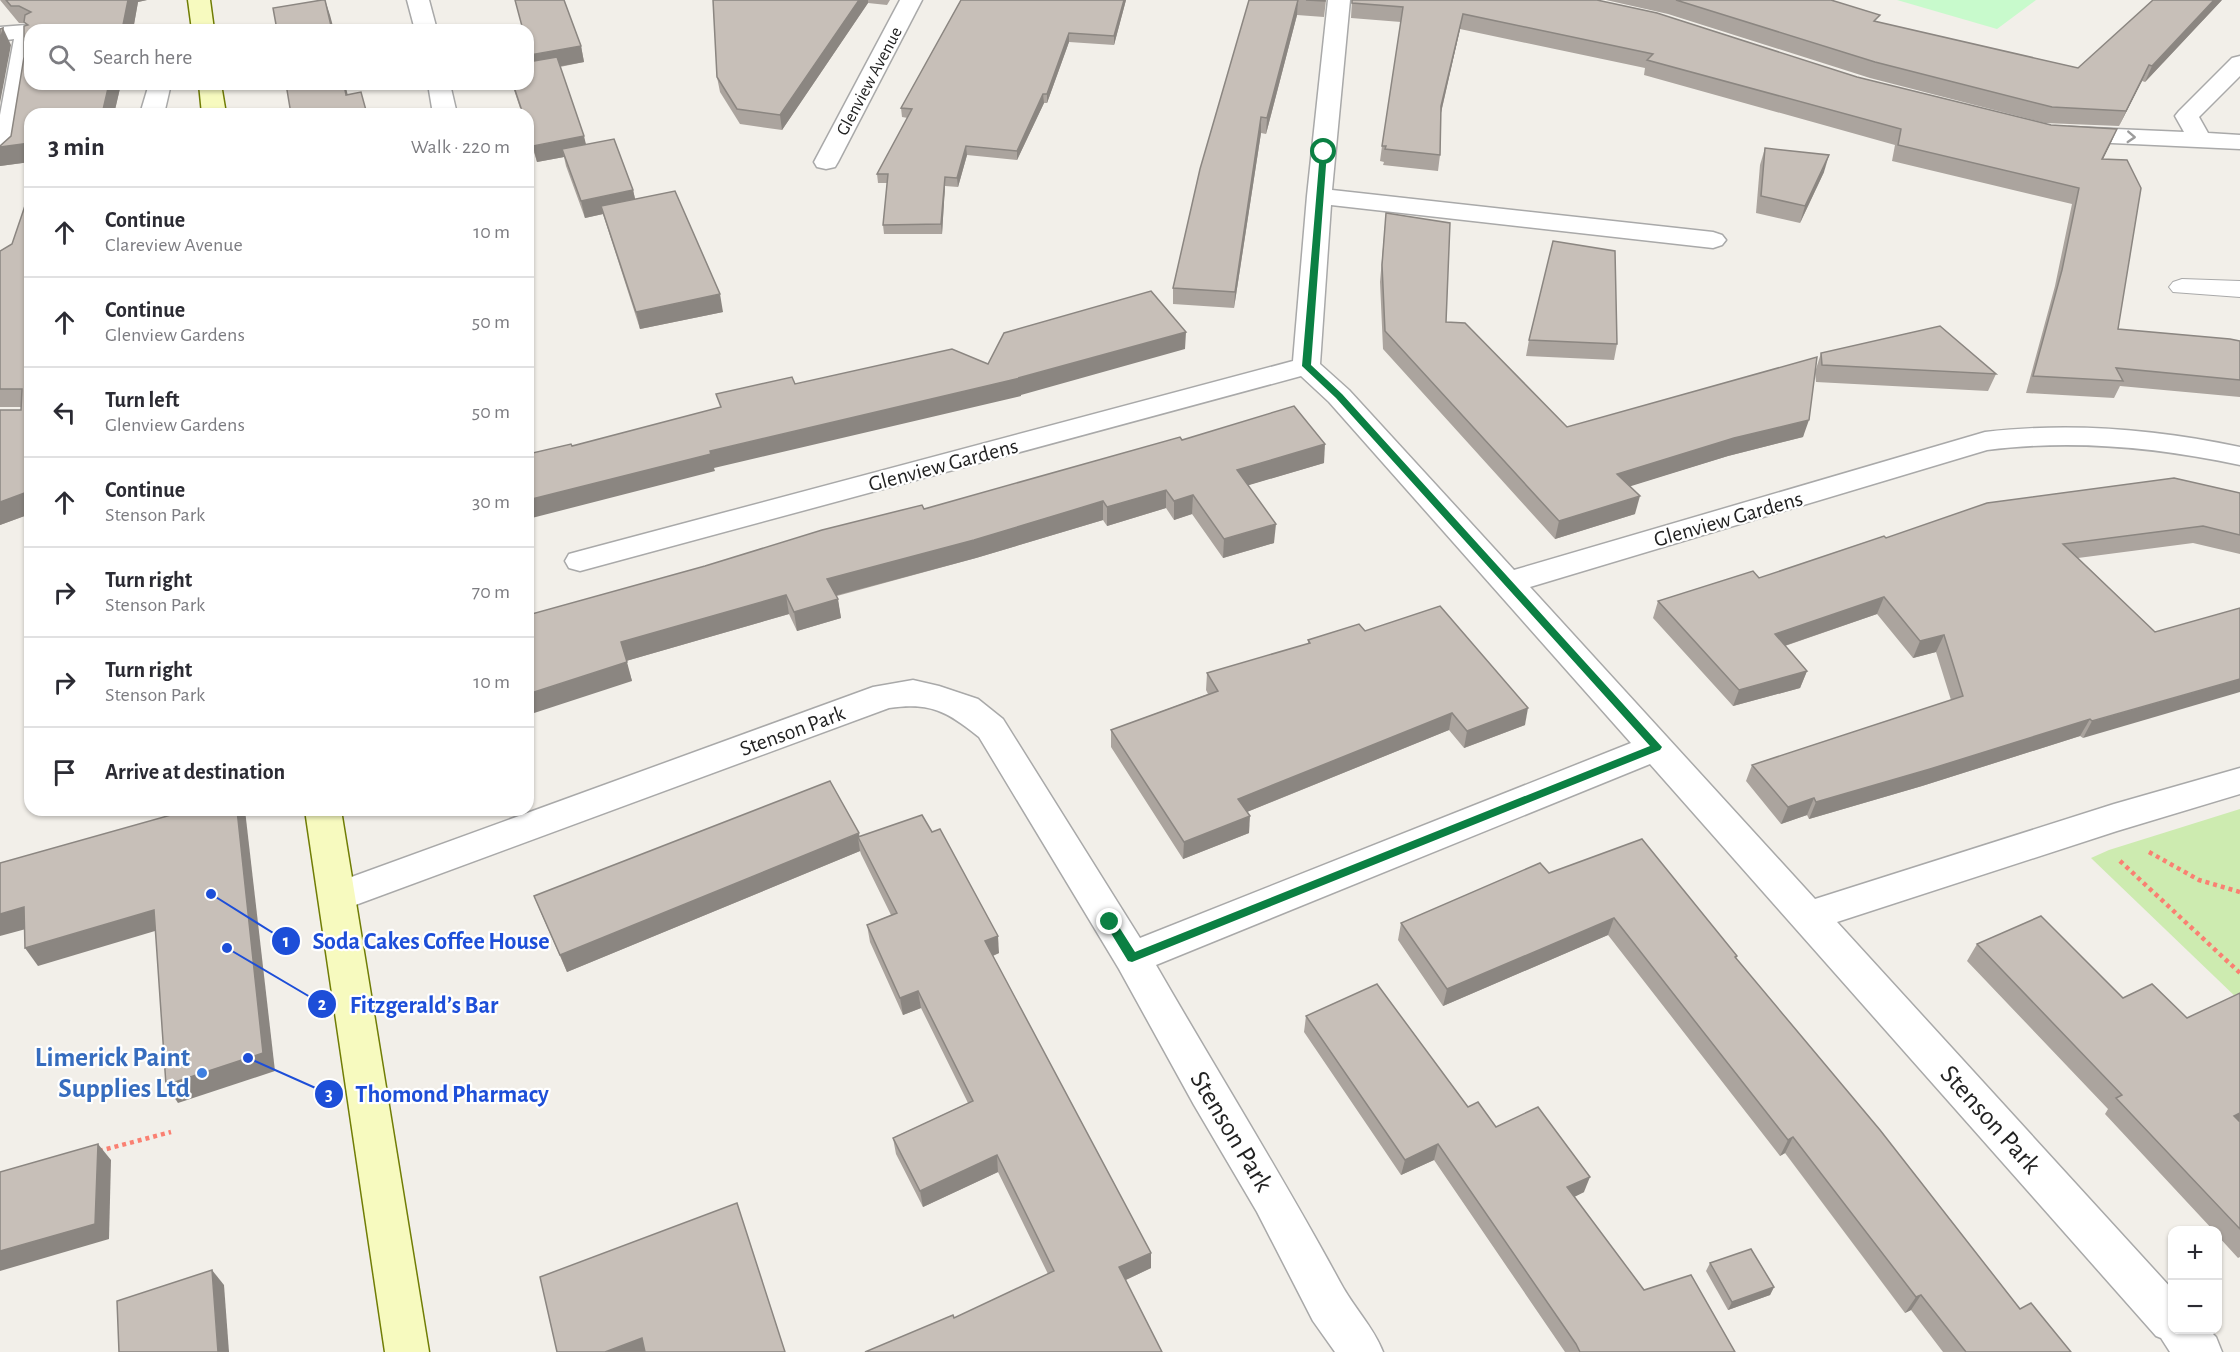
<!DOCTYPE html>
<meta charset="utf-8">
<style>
:root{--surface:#fff;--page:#f7f7f7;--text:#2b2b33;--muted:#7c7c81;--line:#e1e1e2}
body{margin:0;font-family:"Alegreya Sans",sans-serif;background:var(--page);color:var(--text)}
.controls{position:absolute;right:18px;bottom:18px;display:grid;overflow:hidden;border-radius:12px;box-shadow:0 2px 4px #0004}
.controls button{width:54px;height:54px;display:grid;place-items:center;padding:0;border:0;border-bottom:2px solid var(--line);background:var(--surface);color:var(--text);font:30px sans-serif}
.stop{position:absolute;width:18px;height:18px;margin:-14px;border:4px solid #0b8043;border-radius:50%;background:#fff}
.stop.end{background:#0b8043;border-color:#fff;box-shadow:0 2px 6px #0008}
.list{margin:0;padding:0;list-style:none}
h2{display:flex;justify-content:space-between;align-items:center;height:78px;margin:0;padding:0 24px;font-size:26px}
h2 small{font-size:20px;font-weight:400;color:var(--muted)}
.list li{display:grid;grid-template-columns:39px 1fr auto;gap:18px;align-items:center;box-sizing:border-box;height:90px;padding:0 24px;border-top:2px solid var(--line)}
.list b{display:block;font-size:22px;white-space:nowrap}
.list p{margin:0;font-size:20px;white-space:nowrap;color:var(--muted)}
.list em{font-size:20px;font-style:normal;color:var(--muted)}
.icon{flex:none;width:33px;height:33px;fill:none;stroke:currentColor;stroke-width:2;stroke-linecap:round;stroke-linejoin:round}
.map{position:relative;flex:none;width:2240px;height:1352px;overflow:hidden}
.search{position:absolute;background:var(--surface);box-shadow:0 2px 4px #0004;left:24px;top:24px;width:510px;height:66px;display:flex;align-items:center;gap:15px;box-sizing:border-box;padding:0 21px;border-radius:18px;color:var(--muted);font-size:22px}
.panel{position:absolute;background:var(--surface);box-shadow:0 2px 4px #0004;left:24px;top:108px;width:510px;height:708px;border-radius:18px}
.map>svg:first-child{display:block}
.grass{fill:#cdebb0}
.park{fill:#c8facc}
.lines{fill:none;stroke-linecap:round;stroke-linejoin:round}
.lane-casing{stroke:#a9a9a9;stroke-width:2}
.street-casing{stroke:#a9a9a9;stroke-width:3}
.secondary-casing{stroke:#707d05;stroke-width:3}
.path{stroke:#fa8072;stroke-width:4.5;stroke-dasharray:4 4;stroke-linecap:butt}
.lane{fill:#fff;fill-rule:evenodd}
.street{fill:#fff;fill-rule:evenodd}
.secondary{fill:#f7fabf;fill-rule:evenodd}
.wall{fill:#aba49e}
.shaded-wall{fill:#8b8681}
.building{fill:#c7bfb8;stroke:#8b8681;stroke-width:1.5}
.oneway{stroke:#9c9c9c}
.route{fill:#0b8043}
.shop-dot{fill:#3f7fe0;stroke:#fff;stroke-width:2}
.labels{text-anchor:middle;stroke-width:4.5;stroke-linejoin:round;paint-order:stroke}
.far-street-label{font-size:18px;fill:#222;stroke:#fff}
.street-label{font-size:22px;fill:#222;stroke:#fff}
.near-shop-label{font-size:27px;font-weight:bold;fill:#366cbe;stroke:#fff;text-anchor:end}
.near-street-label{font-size:27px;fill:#222;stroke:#fff}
.leader{fill:none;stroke:#1d4ed8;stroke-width:2}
.callout-dot{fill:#1d4ed8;stroke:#fff;stroke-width:2}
.mark-label{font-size:18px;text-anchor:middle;font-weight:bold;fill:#fff}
.callout-label{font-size:24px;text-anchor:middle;font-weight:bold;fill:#1d4ed8;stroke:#fff;stroke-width:4.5;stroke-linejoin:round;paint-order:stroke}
</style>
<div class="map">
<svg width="2240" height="1352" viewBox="0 0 2240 1352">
<rect width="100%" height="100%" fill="#f2efe9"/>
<!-- grass -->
<path class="grass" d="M 2240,809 L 2240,1001 L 2091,858 L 2109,850 Z"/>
<!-- park -->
<path class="park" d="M 1897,0 L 2036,0 L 1997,29 Z"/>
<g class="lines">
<defs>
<path id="lane" d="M 2182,279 L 2240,281 L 2240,297 L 2173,292 L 2169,287 L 2173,282 Z"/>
<g id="street">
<path d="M 407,0 L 429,0 L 437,30 L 415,30 Z"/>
<path d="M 900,0 L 922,0 L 838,162 L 835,167 L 826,169 L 817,167 L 814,162 Z"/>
<path d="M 1328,0 L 1350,0 L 1332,190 L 1713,232 L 1722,235 L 1726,240 L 1722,245 L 1713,248 L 1331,205 L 1320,364 L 1349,390 L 1514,570 L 1985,432 C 2072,422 2155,429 2240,447 L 2240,465 C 2156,447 2073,439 1987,450 L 1530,587 L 1815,899 L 2114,804 L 2240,768 L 2240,794 L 2117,831 L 1837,922 L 2172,1289 L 2172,1330 L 2209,1330 L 2216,1337 L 2222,1352 L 2170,1352 L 2161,1338 L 2156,1336 L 1650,764 L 1156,965 C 1217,1071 1282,1175 1340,1282 C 1353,1307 1373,1326 1383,1352 L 1335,1352 L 1313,1321 L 1257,1212 L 1194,1105 L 1119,969 L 979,737 C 947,711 930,702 889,708 L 350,907 L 337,912 L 324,907 L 319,897 L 324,887 L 873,687 L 913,680 L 939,686 L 978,699 L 1003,719 L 1140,938 L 1631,743 L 1329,402 L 1301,376 L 580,571 L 569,568 L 565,561 L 569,554 L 580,551 L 1293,361 L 1307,196 Z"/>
<path d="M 26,25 L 36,30 L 30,30 L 30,74 L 17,153 L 8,162 L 0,164 L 0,115 L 14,39 L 0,41 L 0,27 Z"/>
<path d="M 2240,56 L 2240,76 L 2199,117 L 2208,133 L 2240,135 L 2240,149 L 2069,141 L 2061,139 L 2057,134 L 2061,129 L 2069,127 L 2184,132 L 2175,116 L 2179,111 L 2232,58 Z"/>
<path d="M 149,84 L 171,84 L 164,114 L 140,114 Z"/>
<path d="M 428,84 L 450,84 L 457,114 L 433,114 Z"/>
</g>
<g id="secondary">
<path d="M 188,0 L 210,0 L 214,30 L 192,30 Z"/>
<path d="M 199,84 L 221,84 L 226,114 L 202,114 Z"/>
<path d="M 305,810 L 341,810 L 429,1352 L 385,1352 Z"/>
</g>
</defs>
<!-- lane casing -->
<use href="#lane" class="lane-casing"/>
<!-- street casing -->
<use href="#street" class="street-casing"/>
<!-- secondary casing -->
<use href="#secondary" class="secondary-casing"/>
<!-- path -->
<g class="path">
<path d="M 2149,852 L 2199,880 L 2240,892"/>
<path d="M 2120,861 L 2240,973"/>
<path d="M 99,1151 L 171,1132"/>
</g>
<!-- lane -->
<use href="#lane" class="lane"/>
<!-- street -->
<use href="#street" class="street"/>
<!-- secondary -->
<use href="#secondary" class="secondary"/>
</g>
<!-- wall -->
<g class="wall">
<path d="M 0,0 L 147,0 L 138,2 L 133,30 L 30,30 L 30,84 L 121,84 L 114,114 L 30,114 L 30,162 L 0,166 L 11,136 L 24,57 L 26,26 L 25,23 L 19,23 Z"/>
<path d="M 713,0 L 890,0 L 887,5 L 868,3 L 782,130 L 740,124 L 720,92 L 717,77 Z"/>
<path d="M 961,0 L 1126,0 L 1114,45 L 1069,42 L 1047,103 L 1044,103 L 1017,160 L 967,155 L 958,187 L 945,186 L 942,234 L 884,234 L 883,225 L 887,183 L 878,183 L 877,174 L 908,118 L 902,117 L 901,108 Z"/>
<path d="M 1249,0 L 1326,0 L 1324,17 L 1297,15 L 1266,134 L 1261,133 L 1234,308 L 1173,304 L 1173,288 Z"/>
<path d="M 1352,0 L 1597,0 L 1857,77 L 2051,125 L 2117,129 L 2103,159 L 2118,329 L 2240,341 L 2240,397 L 2120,386 L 2114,398 L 2026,393 L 2055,286 L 2072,204 L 1892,161 L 1895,145 L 1644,75 L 1645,68 L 1460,29 L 1441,113 L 1440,155 L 1438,171 L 1383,165 L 1384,162 L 1380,161 L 1382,146 L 1401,22 L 1351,18 Z"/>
<path d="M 1606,0 L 1831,0 L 1878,22 L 2078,68 L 2222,0 L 2145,82 L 2142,81 L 2119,126 L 2045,123 L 1870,78 L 1668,14 Z"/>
<path d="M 581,46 L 584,62 L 560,67 L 586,145 L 633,190 L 635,199 L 723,312 L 640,329 L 603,214 L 585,218 L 566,166 L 564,157 L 537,162 L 528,133 L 528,114 L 522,114 L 512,84 L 528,84 L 532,62 L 528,48 Z"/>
<path d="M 1765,148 L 1824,172 L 1800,223 L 1756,213 L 1760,165 Z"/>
<path d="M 1386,213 L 1446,322 L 1567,427 L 1816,369 L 1821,353 L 1996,374 L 1988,391 L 1816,382 L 1815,372 L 1803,437 L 1728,456 L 1629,486 L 1635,514 L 1555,539 L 1383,349 L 1380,282 Z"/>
<path d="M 12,244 L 30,514 L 0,525 L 0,410 L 21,410 L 21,407 L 0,407 L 0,251 Z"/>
<path d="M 1529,340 L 1617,344 L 1614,360 L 1526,356 Z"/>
<path d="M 1182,440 L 1324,463 L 1248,485 L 1274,543 L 1223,558 L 1192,514 L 1174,520 L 1166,508 L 1107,526 L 1103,520 L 976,558 L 837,596 L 841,618 L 797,631 L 789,614 L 626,661 L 632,681 L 528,615 Z"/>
<path d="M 2240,493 L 2240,554 L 2193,543 L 2078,558 L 2155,632 L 2083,738 L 2080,736 L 1922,786 L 1809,819 L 1807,815 L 1781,824 L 1746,781 L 1752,765 L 1951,700 L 1936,652 L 1913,658 L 1877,614 L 1785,646 L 1807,671 L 1800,688 L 1733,706 L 1653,618 L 1658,601 L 1759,578 L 1886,538 Z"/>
<path d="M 1365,631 L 1525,725 L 1464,748 L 1449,730 L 1247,812 L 1249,833 L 1183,859 L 1111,747 L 1111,730 L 1208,694 L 1206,690 L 1207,673 L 1308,644 L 1308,640 Z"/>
<path d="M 859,836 L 999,953 L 993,956 L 1151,1268 L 1126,1280 L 954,1318 L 1048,1274 L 998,1172 L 923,1207 L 896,1154 L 893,1138 L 968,1103 L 921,1008 L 903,1015 L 870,942 L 867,925 L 891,915 L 861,854 L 860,851 L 567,972 L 541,913 L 534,896 Z"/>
<path d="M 1549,873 L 1737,956 L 1736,959 L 2020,1309 L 2071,1352 L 1943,1352 L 1911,1310 L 1905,1313 L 1785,1153 L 1780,1156 L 1608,935 L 1443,1006 L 1398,940 L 1401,923 Z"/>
<path d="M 1977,944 L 2123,998 L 2187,1018 L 2240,993 L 2240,1257 L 2238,1258 L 2217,1235 L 2217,1230 L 2213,1230 L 2105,1114 L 2108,1109 L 1967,961 Z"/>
<path d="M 1306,1016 L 1468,1107 L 1584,1192 L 1574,1197 L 1644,1290 L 1735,1352 L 1565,1352 L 1434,1160 L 1401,1175 L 1304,1032 Z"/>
<path d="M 1710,1263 L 1774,1287 L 1770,1295 L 1728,1310 L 1706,1271 Z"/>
</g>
<!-- shaded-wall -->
<g class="shaded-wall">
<path d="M 128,0 L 147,0 L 138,2 L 133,30 L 122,30 Z"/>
<path d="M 325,0 L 330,15 L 334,30 L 332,30 Z"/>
<path d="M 859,0 L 868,0 L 868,3 L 782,130 L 780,115 Z"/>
<path d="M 1124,0 L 1126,0 L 1114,45 L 1114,36 Z"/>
<path d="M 1298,0 L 1297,15 L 1266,134 L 1267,118 Z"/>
<path d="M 2214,0 L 2222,0 L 2145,82 L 2152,66 Z"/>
<path d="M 1463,14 L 1460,29 L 1439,121 L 1441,106 Z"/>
<path d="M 3,28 L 11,45 L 0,103 L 0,42 Z"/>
<path d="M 1069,33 L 1069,42 L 1047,103 L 1047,94 Z"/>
<path d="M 581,46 L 584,62 L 534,71 L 530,55 Z"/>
<path d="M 2149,65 L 2142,81 L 2119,126 L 2126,111 Z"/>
<path d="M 109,84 L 121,84 L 114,114 L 102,114 Z"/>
<path d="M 344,84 L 345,84 L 352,111 L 346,95 Z"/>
<path d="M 1043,94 L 1044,103 L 1017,160 L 1017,151 Z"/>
<path d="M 1261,117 L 1261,133 L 1234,308 L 1235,292 Z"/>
<path d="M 2117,129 L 2110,145 L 2095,175 L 2102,159 Z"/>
<path d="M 584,136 L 588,153 L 562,149 L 564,157 L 537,162 L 533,146 Z"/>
<path d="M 30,143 L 30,162 L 0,166 L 0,147 Z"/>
<path d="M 966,146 L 967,155 L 958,187 L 957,178 Z"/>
<path d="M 1829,155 L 1824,172 L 1800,223 L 1805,206 Z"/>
<path d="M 945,177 L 945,186 L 942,234 L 941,224 Z"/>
<path d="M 633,190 L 637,207 L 601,206 L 603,214 L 585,218 L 581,201 Z"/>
<path d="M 720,294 L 723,312 L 640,329 L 636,312 Z"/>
<path d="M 1186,332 L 1185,349 L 1021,395 L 1021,396 L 714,468 L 715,471 L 528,519 L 528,500 L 710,451 L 1018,378 Z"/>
<path d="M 1809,420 L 1803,437 L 1728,456 L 1612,492 L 1617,474 L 1734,438 Z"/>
<path d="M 1325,444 L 1324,463 L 1236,489 L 1237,470 Z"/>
<path d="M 1166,490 L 1166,508 L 1107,526 L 1107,507 Z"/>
<path d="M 30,491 L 30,514 L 0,525 L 0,502 Z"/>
<path d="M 1193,495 L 1192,514 L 1174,520 L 1174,501 Z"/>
<path d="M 1640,496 L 1635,514 L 1555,539 L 1559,521 Z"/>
<path d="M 1103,501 L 1103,520 L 976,558 L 830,597 L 827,579 Z"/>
<path d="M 1276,524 L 1274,543 L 1223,558 L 1224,539 Z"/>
<path d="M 786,595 L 789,614 L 626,661 L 621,642 Z"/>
<path d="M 1884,597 L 1877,614 L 1769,651 L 1775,634 Z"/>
<path d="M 838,599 L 841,618 L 797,631 L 794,612 Z"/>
<path d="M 1944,635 L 1936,652 L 1913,658 L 1920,641 Z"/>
<path d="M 627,662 L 632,681 L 528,715 L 528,694 Z"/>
<path d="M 1807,671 L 1800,688 L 1733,706 L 1739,690 Z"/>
<path d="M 2240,679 L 2240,692 L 2083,738 L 2092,721 Z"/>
<path d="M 1528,708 L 1525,725 L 1464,748 L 1467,731 Z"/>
<path d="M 1452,713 L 1449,730 L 1237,816 L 1238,799 Z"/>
<path d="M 2090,719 L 2080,736 L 1922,786 L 1809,819 L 1816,802 Z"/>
<path d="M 1814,798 L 1807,815 L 1781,824 L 1788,807 Z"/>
<path d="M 237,810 L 245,810 L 275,1071 L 178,1103 L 166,1085 Z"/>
<path d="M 1250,816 L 1249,833 L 1183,859 L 1184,842 Z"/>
<path d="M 859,833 L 860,841 L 858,837 L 860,851 L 567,972 L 560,955 Z"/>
<path d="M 24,907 L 37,926 L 0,936 L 0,914 Z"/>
<path d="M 154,910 L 165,928 L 38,966 L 25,948 Z"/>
<path d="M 1614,918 L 1608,935 L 1443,1006 L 1447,989 Z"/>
<path d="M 998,936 L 999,953 L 987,958 L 985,941 Z"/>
<path d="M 918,991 L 921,1008 L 903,1015 L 900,998 Z"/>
<path d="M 2240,1113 L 2240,1122 L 2234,1116 Z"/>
<path d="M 1793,1137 L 1785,1153 L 1780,1156 L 1788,1140 Z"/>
<path d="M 98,1144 L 111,1160 L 109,1239 L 0,1271 L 0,1251 Z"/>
<path d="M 1438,1144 L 1434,1160 L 1401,1175 L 1405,1160 Z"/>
<path d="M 997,1155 L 998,1172 L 923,1207 L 920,1191 Z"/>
<path d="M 1590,1177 L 1584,1192 L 1562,1203 L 1567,1187 Z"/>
<path d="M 1151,1253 L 1151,1268 L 1119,1283 L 1119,1267 Z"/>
<path d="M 212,1270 L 224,1285 L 229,1352 L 218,1352 Z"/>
<path d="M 1774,1287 L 1770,1295 L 1728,1310 L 1732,1302 Z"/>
<path d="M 1921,1295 L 1911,1310 L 1905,1313 L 1916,1297 Z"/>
<path d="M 642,1338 L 648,1352 L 605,1352 Z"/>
</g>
<!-- building -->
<g class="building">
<path d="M 6,0 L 128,0 L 122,30 L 30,30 L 30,84 L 109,84 L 102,114 L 30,114 L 30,143 L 0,147 L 0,146 L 11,136 L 24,57 L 24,26 L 28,25 L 24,22 L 25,15 L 31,12 L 19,6 L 11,6 Z"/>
<path d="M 322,0 L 325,0 L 332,30 L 277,30 L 273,8 Z"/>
<path d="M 515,0 L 564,0 L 581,46 L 530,55 L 528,47 L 528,30 L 523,30 Z"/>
<path d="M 713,0 L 859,0 L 780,115 L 737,109 L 717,77 Z"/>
<path d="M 961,0 L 1124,0 L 1114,36 L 1069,33 L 1047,94 L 1043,94 L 1017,151 L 966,146 L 957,178 L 945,177 L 941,224 L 883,225 L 888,174 L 877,174 L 912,109 L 901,108 Z"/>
<path d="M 1249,0 L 1298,0 L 1267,118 L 1261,117 L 1235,292 L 1173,288 L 1200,169 Z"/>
<path d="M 1306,0 L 1325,0 L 1325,1 Z"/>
<path d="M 1352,0 L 1597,0 L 1657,13 L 1857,77 L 2051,125 L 2117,129 L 2102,159 L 2127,160 L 2141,188 L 2118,329 L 2230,339 L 2240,341 L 2240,380 L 2116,368 L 2123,381 L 2033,376 L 2062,270 L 2079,188 L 1898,145 L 1901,129 L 1647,60 L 1653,54 L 1463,14 L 1441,106 L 1440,155 L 1385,149 L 1386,146 L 1382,146 L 1403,7 L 1352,3 Z"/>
<path d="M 1676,0 L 1831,0 L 1880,15 L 1874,21 L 2078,68 L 2153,0 L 2214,0 L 2152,66 L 2149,65 L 2126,111 L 2052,107 L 1875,62 Z"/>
<path d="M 3,28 L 0,42 L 0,29 Z"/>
<path d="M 557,57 L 584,136 L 533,146 L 528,130 L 528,114 L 523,114 L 513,84 L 528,84 L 528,62 Z"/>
<path d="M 286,84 L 344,84 L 346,95 L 361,92 L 367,114 L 291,114 Z"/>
<path d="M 614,139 L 633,190 L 581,201 L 562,149 Z"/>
<path d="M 1765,148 L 1829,155 L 1805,206 L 1761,196 Z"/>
<path d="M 30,191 L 30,491 L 0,502 L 0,410 L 21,410 L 22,389 L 0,389 L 0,251 L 12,244 Z"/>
<path d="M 675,191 L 720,294 L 636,312 L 601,206 Z"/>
<path d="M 1386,213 L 1450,223 L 1446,322 L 1465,323 L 1567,427 L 1817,357 L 1809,420 L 1734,438 L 1617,474 L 1640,496 L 1559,521 L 1385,331 L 1382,265 Z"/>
<path d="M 1553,241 L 1615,251 L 1617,344 L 1529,340 Z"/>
<path d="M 1151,291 L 1186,332 L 1018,378 L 1020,378 L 710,451 L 711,454 L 528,500 L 528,454 L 571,444 L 572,446 L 721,407 L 716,394 L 792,377 L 795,384 L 952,349 L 988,364 L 1004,333 Z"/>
<path d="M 1940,326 L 1996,374 L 1822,365 L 1821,353 Z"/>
<path d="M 1294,406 L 1325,444 L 1237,470 L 1276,524 L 1224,539 L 1193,495 L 1174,501 L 1166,490 L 1107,507 L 1103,501 L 974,540 L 827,579 L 838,599 L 794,612 L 786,595 L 621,642 L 627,662 L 528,694 L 528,615 L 705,566 L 822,530 L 922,505 L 924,509 L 1180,437 L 1182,440 Z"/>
<path d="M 2174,478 L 2240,493 L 2240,535 L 2203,526 L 2063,544 L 2155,632 L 2240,608 L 2240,679 L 2092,721 L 2090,719 L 1930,769 L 1816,802 L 1814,798 L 1788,807 L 1752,765 L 1963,696 L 1944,635 L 1920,641 L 1884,597 L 1775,634 L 1807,671 L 1739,690 L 1658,601 L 1753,571 L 1759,578 L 1884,536 L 1886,538 L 1987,503 Z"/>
<path d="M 1440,606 L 1528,708 L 1467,731 L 1452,713 L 1238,799 L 1250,816 L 1184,842 L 1111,730 L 1218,691 L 1207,673 L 1310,643 L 1308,640 L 1359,624 L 1365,631 Z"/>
<path d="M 830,781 L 859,833 L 560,955 L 534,896 Z"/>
<path d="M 170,810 L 237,810 L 263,1053 L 166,1085 L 154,910 L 25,948 L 24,907 L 0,914 L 0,863 L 171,815 Z"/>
<path d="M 922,815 L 932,832 L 940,829 L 998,936 L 985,941 L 1151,1253 L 1119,1267 L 1162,1352 L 865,1352 L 953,1315 L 954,1318 L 1054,1271 L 997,1155 L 920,1191 L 893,1138 L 973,1101 L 918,991 L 900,998 L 867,925 L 897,913 L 858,837 Z"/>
<path d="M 1642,839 L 1737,956 L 1735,957 L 1880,1130 L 2020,1309 L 2031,1303 L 2071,1352 L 1966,1352 L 1921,1295 L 1916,1297 L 1793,1137 L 1788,1140 L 1614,918 L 1447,989 L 1401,923 L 1540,863 L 1549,873 Z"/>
<path d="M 2041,916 L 2123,998 L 2152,984 L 2187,1018 L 2240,993 L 2240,1113 L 2234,1116 L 2240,1122 L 2240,1229 L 2116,1098 L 2122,1095 L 1977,944 Z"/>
<path d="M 1377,984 L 1468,1107 L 1478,1102 L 1496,1127 L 1538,1107 L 1590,1177 L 1567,1187 L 1644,1290 L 1691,1275 L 1735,1352 L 1580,1352 L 1576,1344 L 1438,1144 L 1405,1160 L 1306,1016 Z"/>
<path d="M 98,1144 L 95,1224 L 0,1251 L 0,1172 Z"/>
<path d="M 737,1203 L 785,1352 L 645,1352 L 642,1338 L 605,1352 L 557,1352 L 540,1277 Z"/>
<path d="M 1751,1249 L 1774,1287 L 1732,1302 L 1710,1263 Z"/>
<path d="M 212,1270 L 218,1352 L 119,1352 L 117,1301 Z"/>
</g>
<!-- one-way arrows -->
<defs><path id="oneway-chevron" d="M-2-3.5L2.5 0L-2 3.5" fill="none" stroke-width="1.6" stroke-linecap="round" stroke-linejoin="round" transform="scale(1.5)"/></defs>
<use class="oneway" href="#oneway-chevron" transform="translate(2131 137) rotate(3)"/>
<!-- route -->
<path class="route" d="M 1324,150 L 1327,152 L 1311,365 L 1342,394 L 1662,747 L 1660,750 L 1132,962 L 1128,961 L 1106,925 L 1106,919 L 1114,919 L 1135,952 L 1650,746 L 1336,398 L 1302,366 L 1320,152 Z"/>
<!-- markers -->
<circle class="shop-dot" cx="202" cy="1073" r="6"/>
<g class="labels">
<!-- far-street labels -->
<g class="far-street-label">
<text transform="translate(869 81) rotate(-62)" y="6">Glenview Avenue</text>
</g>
<!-- street labels -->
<g class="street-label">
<text transform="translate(943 464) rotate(-15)" y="8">Glenview Gardens</text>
<text transform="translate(1728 518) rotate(-16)" y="8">Glenview Gardens</text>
<text transform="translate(792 730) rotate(-20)" y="8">Stenson Park</text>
</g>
<!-- near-shop labels -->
<g class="near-shop-label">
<text x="190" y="1066">Limerick Paint<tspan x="190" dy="31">Supplies Ltd</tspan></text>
</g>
<!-- near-street labels -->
<g class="near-street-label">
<text transform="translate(1991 1119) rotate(48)" y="9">Stenson Park</text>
<text transform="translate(1232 1131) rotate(59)" y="9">Stenson Park</text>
</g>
</g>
<!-- callouts -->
<path class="leader" d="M211 894L286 941M227 948L322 1004M248 1058L329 1094"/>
<g class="callout-dot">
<circle cx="211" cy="894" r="6"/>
<circle cx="227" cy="948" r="6"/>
<circle cx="248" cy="1058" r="6"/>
<circle cx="286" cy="941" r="15"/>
<circle cx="322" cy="1004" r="15"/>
<circle cx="329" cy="1094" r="15"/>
</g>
<g class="mark-label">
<text x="286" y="947">1</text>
<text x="322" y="1010">2</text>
<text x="329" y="1100">3</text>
</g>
<g class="callout-label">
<text x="431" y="949">Soda Cakes Coffee House</text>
<text x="424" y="1013">Fitzgerald’s Bar</text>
<text x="452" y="1102">Thomond Pharmacy</text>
</g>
</svg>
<div class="controls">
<button>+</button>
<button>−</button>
</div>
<div class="stop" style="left:1324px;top:152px"></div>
<div class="stop end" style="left:1110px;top:922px"></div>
<div class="search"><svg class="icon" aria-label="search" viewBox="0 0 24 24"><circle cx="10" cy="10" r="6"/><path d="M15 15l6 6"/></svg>Search here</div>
<section class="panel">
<h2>3 min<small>Walk · 220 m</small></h2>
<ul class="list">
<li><svg class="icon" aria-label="ahead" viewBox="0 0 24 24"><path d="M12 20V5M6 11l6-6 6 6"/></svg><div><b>Continue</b><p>Clareview Avenue</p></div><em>10 m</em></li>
<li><svg class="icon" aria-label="ahead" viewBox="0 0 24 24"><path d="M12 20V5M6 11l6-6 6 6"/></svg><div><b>Continue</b><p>Glenview Gardens</p></div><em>50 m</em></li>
<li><svg class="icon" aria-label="left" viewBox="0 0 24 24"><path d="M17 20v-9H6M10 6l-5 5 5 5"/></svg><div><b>Turn left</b><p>Glenview Gardens</p></div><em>50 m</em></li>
<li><svg class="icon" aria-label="ahead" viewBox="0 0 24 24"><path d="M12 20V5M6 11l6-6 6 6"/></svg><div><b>Continue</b><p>Stenson Park</p></div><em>30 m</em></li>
<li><svg class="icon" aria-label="right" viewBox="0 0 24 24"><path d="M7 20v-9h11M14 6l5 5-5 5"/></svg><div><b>Turn right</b><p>Stenson Park</p></div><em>70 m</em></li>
<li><svg class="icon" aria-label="right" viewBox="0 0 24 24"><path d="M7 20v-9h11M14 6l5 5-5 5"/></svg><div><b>Turn right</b><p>Stenson Park</p></div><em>10 m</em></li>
<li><svg class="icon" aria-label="arrive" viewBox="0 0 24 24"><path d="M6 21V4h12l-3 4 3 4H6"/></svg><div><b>Arrive at destination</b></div></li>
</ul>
</section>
</div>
